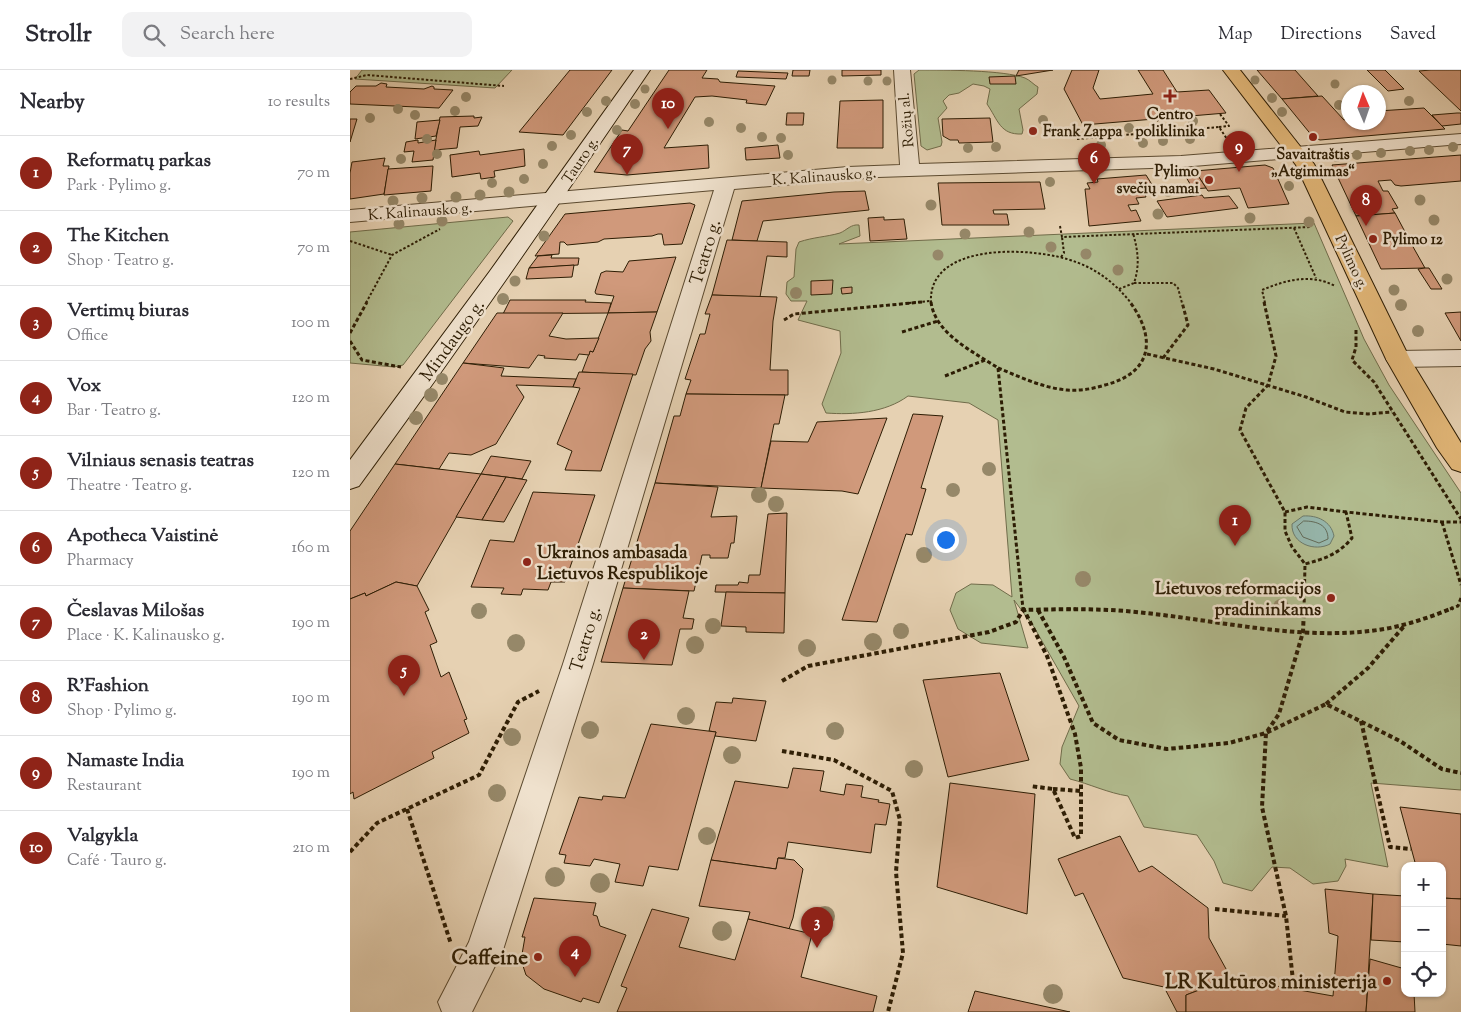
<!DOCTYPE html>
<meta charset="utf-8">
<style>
:root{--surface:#fff;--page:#f2f2f3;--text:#2b2b33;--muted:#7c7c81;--line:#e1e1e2;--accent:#8f2418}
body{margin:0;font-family:"Sorts Mill Goudy",serif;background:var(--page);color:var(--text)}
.controls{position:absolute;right:15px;bottom:15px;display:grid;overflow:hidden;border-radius:10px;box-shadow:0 1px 4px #0004}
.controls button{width:45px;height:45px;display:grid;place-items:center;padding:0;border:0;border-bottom:1px solid var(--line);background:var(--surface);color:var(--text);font:25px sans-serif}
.compass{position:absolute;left:991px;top:15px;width:45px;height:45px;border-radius:50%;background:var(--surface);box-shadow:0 1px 4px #0004;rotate:358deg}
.you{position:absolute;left:595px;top:469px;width:18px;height:18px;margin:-12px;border:4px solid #fff;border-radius:50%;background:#1a73e8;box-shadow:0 0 0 8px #1a73e833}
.badge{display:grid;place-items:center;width:32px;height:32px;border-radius:50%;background:var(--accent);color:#fff;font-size:16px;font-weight:700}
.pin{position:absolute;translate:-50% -41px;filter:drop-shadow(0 1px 2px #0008)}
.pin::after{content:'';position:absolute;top:26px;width:18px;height:15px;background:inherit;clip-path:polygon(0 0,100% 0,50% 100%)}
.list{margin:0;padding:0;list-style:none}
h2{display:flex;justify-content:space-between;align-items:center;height:65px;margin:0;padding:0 20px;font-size:21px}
h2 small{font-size:16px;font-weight:400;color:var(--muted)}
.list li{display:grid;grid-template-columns:32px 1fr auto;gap:15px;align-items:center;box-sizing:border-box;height:75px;padding:0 20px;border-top:1px solid var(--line)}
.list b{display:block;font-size:19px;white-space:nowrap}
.list p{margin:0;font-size:16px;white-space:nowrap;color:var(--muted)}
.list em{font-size:16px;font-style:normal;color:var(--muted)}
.icon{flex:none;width:28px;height:28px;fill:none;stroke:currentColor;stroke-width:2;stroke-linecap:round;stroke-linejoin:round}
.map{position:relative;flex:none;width:1111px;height:942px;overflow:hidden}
header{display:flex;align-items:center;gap:30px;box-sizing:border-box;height:70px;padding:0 25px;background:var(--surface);border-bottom:1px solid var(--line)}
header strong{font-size:24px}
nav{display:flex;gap:28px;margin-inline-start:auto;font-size:18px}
.search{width:350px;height:45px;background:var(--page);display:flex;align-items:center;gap:12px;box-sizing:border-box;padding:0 18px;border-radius:10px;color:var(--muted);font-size:19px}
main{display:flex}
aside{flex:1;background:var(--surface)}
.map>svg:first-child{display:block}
.green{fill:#b2bc8f;stroke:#706c4a}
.water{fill:#96b7ad;stroke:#6c7969}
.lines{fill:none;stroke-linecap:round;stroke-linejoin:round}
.shore{stroke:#626a58;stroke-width:1}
.building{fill:#d0997b;stroke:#2d1d04}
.street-casing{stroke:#5b4a30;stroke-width:2}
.secondary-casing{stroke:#2d1d04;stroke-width:2}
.primary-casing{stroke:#2d1d04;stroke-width:2}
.path-far2{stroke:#2d1d04;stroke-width:2;stroke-dasharray:2.5 2;stroke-linecap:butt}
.path-far1{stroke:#2d1d04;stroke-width:3;stroke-dasharray:4 2.5;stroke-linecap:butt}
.path{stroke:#2d1d04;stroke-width:4;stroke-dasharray:4.5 3;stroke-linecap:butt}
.street{fill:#efe1cd;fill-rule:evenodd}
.secondary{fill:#efe1cd;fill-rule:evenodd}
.primary{fill:#e3b879;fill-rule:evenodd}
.tree{fill:#968869}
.poi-dot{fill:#8f2418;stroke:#efe1cd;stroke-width:2}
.labels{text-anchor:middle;stroke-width:5;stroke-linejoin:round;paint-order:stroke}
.far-poi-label{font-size:15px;font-weight:bold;fill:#2d1d04;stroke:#efe1cd}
.far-street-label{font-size:15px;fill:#2d1d04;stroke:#efe1cd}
.street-label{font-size:18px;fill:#2d1d04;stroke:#efe1cd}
.poi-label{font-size:18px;font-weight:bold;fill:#2d1d04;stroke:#efe1cd;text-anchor:start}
.near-poi-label{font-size:21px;font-weight:bold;fill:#2d1d04;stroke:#efe1cd;text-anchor:end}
</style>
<header>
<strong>Strollr</strong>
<div class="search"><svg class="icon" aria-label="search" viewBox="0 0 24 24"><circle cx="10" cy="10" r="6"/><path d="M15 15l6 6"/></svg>Search here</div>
<nav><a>Map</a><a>Directions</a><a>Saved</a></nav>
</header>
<main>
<aside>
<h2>Nearby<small>10 results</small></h2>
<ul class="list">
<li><span class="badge">1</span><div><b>Reformatų parkas</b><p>Park · Pylimo g.</p></div><em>70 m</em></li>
<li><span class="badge">2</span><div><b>The Kitchen</b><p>Shop · Teatro g.</p></div><em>70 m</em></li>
<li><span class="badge">3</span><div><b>Vertimų biuras</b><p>Office</p></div><em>100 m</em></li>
<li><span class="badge">4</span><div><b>Vox</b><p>Bar · Teatro g.</p></div><em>120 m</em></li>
<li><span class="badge">5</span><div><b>Vilniaus senasis teatras</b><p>Theatre · Teatro g.</p></div><em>120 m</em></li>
<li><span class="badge">6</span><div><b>Apotheca Vaistinė</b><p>Pharmacy</p></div><em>160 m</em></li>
<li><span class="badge">7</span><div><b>Česlavas Milošas</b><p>Place · K. Kalinausko g.</p></div><em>190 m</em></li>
<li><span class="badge">8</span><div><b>R'Fashion</b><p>Shop · Pylimo g.</p></div><em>190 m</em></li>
<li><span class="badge">9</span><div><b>Namaste India</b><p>Restaurant</p></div><em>190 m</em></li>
<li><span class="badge">10</span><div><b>Valgykla</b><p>Café · Tauro g.</p></div><em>210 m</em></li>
</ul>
</aside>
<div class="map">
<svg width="1111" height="942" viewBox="0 0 1111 942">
<rect width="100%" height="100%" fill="#e6d1b2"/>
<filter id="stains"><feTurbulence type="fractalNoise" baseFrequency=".004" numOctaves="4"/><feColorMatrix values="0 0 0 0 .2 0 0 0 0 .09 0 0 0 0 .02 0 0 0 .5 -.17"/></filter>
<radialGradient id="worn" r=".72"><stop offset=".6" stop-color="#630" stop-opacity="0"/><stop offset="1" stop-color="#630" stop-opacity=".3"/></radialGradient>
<!-- green -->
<g class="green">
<path d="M 12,0 L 162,0 L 145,18 L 5,9 Z"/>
<path d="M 569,0 C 594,0 654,0 675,8 C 680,10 684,15 688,17 L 687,24 L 669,39 L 673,60 L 672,64 C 650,65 648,50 637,34 L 640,19 L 634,16 L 623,14 L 609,23 L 599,25 L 593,31 L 597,38 L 588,48 L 592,72 L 591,76 L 577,80 L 571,76 L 564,4 Z"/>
<path d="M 158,147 L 163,151 L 53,295 L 44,297 L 0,293 L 0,162 Z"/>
<path d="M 964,153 L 1014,269 L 1039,315 L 1111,423 L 1111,720 L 1021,713 L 1038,797 L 995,789 L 996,796 L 988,811 L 963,814 L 940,798 L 922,797 L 902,821 L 873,813 L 864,791 L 847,765 L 794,757 L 778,726 C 758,723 740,714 720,709 L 710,694 L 712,677 L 729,636 L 684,557 L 664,530 L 678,578 L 631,573 L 608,559 L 600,540 L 606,523 L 621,514 L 643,515 L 662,527 L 648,350 L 619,333 L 558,326 C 535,343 503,345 476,343 L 472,334 L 491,283 L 490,261 L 448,250 L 457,231 L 441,231 L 436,224 L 437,212 L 444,207 L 446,179 L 449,172 C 464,167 476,167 490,163 C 497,160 501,154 509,155 L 510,166 L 489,174 Z"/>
</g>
<!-- water -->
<path class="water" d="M 953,446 C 967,445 981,451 984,466 L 980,474 C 965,482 941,474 942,454 Z"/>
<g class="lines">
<!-- shore -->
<path class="shore" d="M 954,451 C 967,451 978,455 978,469 L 969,473 L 953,467 L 947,457 Z"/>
</g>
<!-- building -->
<g class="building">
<path d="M 220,0 L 262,0 L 213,65 L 169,62 Z"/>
<path d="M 319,0 L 357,0 L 352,8 L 368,9 L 370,12 L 425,16 L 416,35 L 396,33 L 397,30 L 362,26 L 345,27 L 314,78 L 358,75 L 359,98 L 277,105 L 244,102 L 272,60 L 278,61 Z"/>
<path d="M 443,0 L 460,0 L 459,6 L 442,6 Z"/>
<path d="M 492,0 L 531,0 L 531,5 L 492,6 Z"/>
<path d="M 669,0 L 703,0 L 666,6 Z"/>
<path d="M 722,0 L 749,0 L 743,18 L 750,29 L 803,24 L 788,0 L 813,0 L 827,22 L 859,20 L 876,43 L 733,55 L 714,19 Z"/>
<path d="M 907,0 L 945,0 L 968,26 L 932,29 Z"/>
<path d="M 1017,0 L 1035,0 L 1054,19 L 1038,21 Z"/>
<path d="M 1081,0 L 1111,0 L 1111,41 L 1069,1 Z"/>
<path d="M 388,1 L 438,3 L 436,9 L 386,7 Z"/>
<path d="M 665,6 L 666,14 L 640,14 L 639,7 Z"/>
<path d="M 31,13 L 37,14 L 36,17 L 74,19 L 82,16 L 84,17 L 84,19 L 103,20 L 89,38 L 0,34 L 0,22 L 6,16 L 26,16 Z"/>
<path d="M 972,26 L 994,50 L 998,49 L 998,52 L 1028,52 L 1028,41 L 1074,38 L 1095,59 L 970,70 L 963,67 L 932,29 Z"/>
<path d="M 533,30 L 533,78 L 487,78 L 490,31 Z"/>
<path d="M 437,43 L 454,43 L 453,55 L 436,55 Z"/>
<path d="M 1107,43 L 1111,43 L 1111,54 L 1092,56 L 1082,45 Z"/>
<path d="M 124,46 L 124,48 L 132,47 L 128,56 L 110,57 L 107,78 L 84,80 L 90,47 Z"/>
<path d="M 640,48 L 643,72 L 609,73 L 608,70 L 600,70 L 593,66 L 592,49 Z"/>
<path d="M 0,49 L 7,49 L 0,72 Z"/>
<path d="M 90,50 L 86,66 L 65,69 L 67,52 Z"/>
<path d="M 68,70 L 68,73 L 86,70 L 83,90 L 62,92 L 64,81 L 54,82 L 56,72 Z"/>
<path d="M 428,75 L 430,88 L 396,90 L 395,78 Z"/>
<path d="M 174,79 L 175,96 L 144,101 L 145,107 L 131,109 L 130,103 L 102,107 L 100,85 L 129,81 L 130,85 Z"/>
<path d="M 1111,85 L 1111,111 L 1051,116 L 1045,115 L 1041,110 L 1028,111 L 1033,121 L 1038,121 L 1048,138 L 1042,139 L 1045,143 L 1006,146 L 982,95 Z"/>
<path d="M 35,88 L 33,96 L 39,96 L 34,124 L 0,129 L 0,103 L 2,92 Z"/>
<path d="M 915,95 L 923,98 L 939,134 L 898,138 L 890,118 L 858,121 L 845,101 Z"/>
<path d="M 83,96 L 81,121 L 34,125 L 38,99 Z"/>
<path d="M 845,101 L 856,118 L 843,119 L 833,102 Z"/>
<path d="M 796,105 L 806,121 L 794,122 L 796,127 L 786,128 L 789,134 L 778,135 L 781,141 L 786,140 L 791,151 L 739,156 L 735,119 L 740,119 L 737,113 L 748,112 L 747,109 Z"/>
<path d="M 690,112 L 695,139 L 643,140 L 644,144 L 657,144 L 659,155 L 592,155 L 588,113 Z"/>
<path d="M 515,121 L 519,140 L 413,151 L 407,171 L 382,170 L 392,131 L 484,122 Z"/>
<path d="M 852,125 L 854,128 L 879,126 L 888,138 L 817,147 L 807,131 Z"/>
<path d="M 340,133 L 345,135 L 332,174 L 314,175 L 312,164 L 308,164 L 302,166 L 254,169 L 248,172 L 217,175 L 214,172 L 210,172 L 209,184 L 185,186 L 215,144 Z"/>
<path d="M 1045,143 L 1062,175 L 1075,198 L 1031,199 L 1006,146 Z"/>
<path d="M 534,147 L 534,150 L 554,149 L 557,169 L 520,171 L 518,148 Z"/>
<path d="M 377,170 L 437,172 L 437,187 L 417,186 L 410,227 L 362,225 Z"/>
<path d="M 202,185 L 201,188 L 229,188 L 228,195 L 179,198 L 188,186 Z"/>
<path d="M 326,187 L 307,242 L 258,243 L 264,226 L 246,224 L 245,222 L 251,203 L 256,201 L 273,202 L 279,191 Z"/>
<path d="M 224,195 L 222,207 L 176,209 L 179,198 Z"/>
<path d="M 1075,198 L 1079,198 L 1092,219 L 1081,219 L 1068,199 Z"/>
<path d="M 483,210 L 482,224 L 461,225 L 461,211 Z"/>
<path d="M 502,217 L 502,223 L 492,224 L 491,218 Z"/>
<path d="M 362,225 L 427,227 L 423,251 L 420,300 L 438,300 L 438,325 L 336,324 L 341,310 L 335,309 L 350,264 L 355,264 L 360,244 L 355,244 Z"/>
<path d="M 160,230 L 236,230 L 235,232 L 261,233 L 258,243 L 153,244 Z"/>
<path d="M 307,242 L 300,262 L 301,271 L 295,279 L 286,305 L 232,302 L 240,281 L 243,282 L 258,243 Z"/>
<path d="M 1111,242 L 1111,271 L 1095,243 Z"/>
<path d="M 147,243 L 213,243 L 199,266 L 216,269 L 249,268 L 243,282 L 240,281 L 239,285 L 229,284 L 226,290 L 194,288 L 195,286 L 188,285 L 179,298 L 113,293 Z"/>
<path d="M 113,293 L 154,298 L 151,306 L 226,309 L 223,317 L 166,315 L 174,327 L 146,374 L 121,385 L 99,383 L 89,399 L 45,394 Z"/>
<path d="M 229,302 L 283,304 L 251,401 L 215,400 L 222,381 L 207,374 L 230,318 L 223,317 Z"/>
<path d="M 336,324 L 435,325 L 429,354 L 424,354 L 411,418 L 305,413 L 324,346 L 330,346 Z"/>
<path d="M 563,344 L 593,346 L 571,418 L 576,419 L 562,465 L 556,464 L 527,552 L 492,550 Z"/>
<path d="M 537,348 L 508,424 L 492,421 L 411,418 L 421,371 L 458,372 L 467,352 Z"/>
<path d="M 141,386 L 181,391 L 172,409 L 131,404 Z"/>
<path d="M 45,394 L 131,404 L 67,516 L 46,512 L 16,526 L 15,523 L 0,529 L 0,461 Z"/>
<path d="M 131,404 L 156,407 L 132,450 L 106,447 Z"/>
<path d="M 156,407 L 177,410 L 154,452 L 132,450 Z"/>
<path d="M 305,413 L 368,417 L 361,447 L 387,446 L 384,473 L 381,473 L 378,488 L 360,488 L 360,485 L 352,485 L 344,521 L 273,518 Z"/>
<path d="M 183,422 L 245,425 L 215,512 L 201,512 L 198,520 L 173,519 L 171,525 L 151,524 L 154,518 L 121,517 L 140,470 L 164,472 Z"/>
<path d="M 437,443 L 435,523 L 365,522 L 366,515 L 388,515 L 389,512 L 398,513 L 399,505 L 410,505 L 418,444 Z"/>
<path d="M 46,512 L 67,516 L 79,540 L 75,542 L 87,572 L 80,575 L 91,607 L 99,602 L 117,649 L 114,650 L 119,663 L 82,682 L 84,688 L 4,729 L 3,722 L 0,724 L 0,529 L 15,523 L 16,526 Z"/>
<path d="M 273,518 L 339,521 L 333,548 L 344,549 L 342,559 L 330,559 L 322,595 L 251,592 Z"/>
<path d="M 376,522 L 435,523 L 434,563 L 396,562 L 396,557 L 371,556 Z"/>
<path d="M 650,603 L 679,690 L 598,707 L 573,610 Z"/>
<path d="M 383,628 L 416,631 L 406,671 L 365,666 L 366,662 L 359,661 L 366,632 L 382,633 Z"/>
<path d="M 301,654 L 366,662 L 328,800 L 299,796 L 293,816 L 265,812 L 270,794 L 244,789 L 240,796 L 214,793 L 216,785 L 209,784 L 229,727 L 252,730 L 253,726 L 275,728 Z"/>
<path d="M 443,698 L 474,701 L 470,721 L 494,725 L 496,714 L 513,716 L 511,727 L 529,730 L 528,732 L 540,734 L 536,755 L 525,754 L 521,783 L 438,772 L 435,788 L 428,788 L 426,799 L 361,790 L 385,711 L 438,718 Z"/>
<path d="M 600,713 L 685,724 L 677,844 L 587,817 Z"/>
<path d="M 1050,737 L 1111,744 L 1111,829 L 1092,828 L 1092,796 L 1066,796 Z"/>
<path d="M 770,766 L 789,802 L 802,796 L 858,838 L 859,868 L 881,908 L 836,925 L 836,942 L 827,942 L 814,917 L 773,908 L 733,823 L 725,826 L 708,789 Z"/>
<path d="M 428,788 L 444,790 L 453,799 L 443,848 L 439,859 L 398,849 L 400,842 L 349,836 L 361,790 L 426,799 Z"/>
<path d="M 975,819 L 1023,824 L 1016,942 L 836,942 L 836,925 L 881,908 L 983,926 L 988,866 L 979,863 Z"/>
<path d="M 1023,824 L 1055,826 L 1055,872 L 1021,870 Z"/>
<path d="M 184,828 L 246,833 L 243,845 L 247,846 L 250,856 L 276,865 L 249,933 L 233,928 L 231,932 L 194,919 L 176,905 L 171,890 L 175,867 L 172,867 Z"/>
<path d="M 1092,828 L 1111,829 L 1111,876 L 1092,874 Z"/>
<path d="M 302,839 L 339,848 L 329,877 L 385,890 L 398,849 L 462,864 L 451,907 L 527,926 L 523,942 L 267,942 L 277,918 L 271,916 Z"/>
<path d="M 1020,889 L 1055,899 L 1055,923 L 1064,923 L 1065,942 L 1016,942 Z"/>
<path d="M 625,921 L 720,942 L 618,942 Z"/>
</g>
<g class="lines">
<defs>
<g id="street">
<path d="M 544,0 L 560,0 L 569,94 L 831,86 L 1111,64 L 1111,74 L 831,97 L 528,107 L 384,119 L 243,594 L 153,880 L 122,942 L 92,942 L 88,932 L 119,872 L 213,594 L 364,120 L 0,152 L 0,140 L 498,97 L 550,95 Z"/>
<path d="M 1111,280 L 1111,296 L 1048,297 L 1040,295 L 1036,289 L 1040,283 L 1048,281 Z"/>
</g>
<path id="secondary" d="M 284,0 L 300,0 C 205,140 109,279 9,416 L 0,419 L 0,390 L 140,201 Z"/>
<path id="primary" d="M 873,0 L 890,0 L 964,94 L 1060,289 L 1111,373 L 1111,402 L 1102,399 L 1087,378 L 1036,289 L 946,95 Z"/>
</defs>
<!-- street casing -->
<use href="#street" class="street-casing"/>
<!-- secondary casing -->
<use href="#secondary" class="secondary-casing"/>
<!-- primary casing -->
<use href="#primary" class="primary-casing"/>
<!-- path-far2 -->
<g class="path-far2">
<path d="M 0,9 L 17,5 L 154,16"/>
<path d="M 807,49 L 815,61"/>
<path d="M 869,57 L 879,56 L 870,44"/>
<path d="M 727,69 L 869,57 L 877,69"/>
<path d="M 710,156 L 712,167 L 961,157"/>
<path d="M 944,158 L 966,208"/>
<path d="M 0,171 L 42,185"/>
<path d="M 711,187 L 714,183 L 712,167"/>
<path d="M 784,213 L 823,213 L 828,218 L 832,233"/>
<path d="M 769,219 L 784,213 C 790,195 788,181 783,163"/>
<path d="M 16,233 L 42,185 L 90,159"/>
<path d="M 559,233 L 580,231"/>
<path d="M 581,233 C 577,170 688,177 726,192 C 748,200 766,214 781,233"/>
<path d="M 915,233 L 912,220 C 936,210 961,203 985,216"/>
</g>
<!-- path-far1 -->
<g class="path-far1">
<path d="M 581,232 C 585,264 624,282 648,298"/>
<path d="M 914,232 L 926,286 L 918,315 L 896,338 L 890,360 L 935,442 L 935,461 L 942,477 L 955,494"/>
<path d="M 434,250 L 444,244 L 572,232"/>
<path d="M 1006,260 L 1006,277 L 1002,290 L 1024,312 L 1111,449"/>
<path d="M 552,262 L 588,251"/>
<path d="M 0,263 L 17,232"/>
<path d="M 0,271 L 12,290 L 51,297"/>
<path d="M 797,284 L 864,299 L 956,327 L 995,342 L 1018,344 L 1042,342"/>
<path d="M 813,288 L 838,255 L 832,232"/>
<path d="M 648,298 C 670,307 693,318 717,320 C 730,321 742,319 755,315 C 802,303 807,269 780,232"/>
<path d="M 648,298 L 673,539"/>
<path d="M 595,306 L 635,290"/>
<path d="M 935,442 L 957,437 L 996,442"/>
<path d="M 1092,452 L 1111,515"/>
<path d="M 717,539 L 726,539"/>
<path d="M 954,539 L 955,494 C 974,489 989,484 1002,468 L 996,442 L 1092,452 L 1111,452"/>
<path d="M 1100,539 L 1108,536 L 1111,528"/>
</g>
<!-- path -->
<g class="path">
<path d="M 673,538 L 697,586 L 725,664 L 731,698 L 731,766 L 725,768 L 703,719 L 680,716"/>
<path d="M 688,540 L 714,587 L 743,653 L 769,670 L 817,679 L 879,673 L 916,663 L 976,634 L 1050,671 L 1092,699 L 1111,703"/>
<path d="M 432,611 L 458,596 L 639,562 L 666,552 L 673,540 C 714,539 754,538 795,543 C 873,551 955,572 1034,559 C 1058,555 1080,547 1103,538"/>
<path d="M 976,634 L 1018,598 L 1055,555"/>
<path d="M 1011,651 L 1040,777 L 1061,779"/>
<path d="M 432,681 L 484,690 L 542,721 L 550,750 L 546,802 L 553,883 L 538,942"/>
<path d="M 703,719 L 731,721"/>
<path d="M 57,739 L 101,874"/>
<path d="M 0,782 L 27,753 L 129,705 L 168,632 L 189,621"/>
<path d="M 865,839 L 936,846"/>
<path d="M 944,920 L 936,846 L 912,737 L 916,663 L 929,644 L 953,562 L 954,538"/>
</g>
<!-- street -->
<use href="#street" class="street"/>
<!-- secondary -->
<use href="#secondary" class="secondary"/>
<!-- primary -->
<use href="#primary" class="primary"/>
</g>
<!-- trees -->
<g class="tree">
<circle cx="482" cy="10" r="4.5"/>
<circle cx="905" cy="10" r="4.5"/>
<circle cx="518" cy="11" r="4.5"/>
<circle cx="537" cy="11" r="4.5"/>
<circle cx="985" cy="14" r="4.5"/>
<circle cx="295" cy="19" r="4.5"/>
<circle cx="116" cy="27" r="5"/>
<circle cx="922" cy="28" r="5"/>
<circle cx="256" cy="31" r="5"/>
<circle cx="1059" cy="31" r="5"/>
<circle cx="285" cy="34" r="5"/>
<circle cx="989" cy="35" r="5"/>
<circle cx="48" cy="39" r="5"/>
<circle cx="105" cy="41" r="5"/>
<circle cx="237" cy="42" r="5"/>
<circle cx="932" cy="42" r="5"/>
<circle cx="65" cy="45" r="5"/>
<circle cx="20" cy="48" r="5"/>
<circle cx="693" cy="50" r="5"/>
<circle cx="843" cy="51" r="5"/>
<circle cx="359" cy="52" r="5"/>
<circle cx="391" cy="58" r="5"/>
<circle cx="779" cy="58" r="5"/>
<circle cx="267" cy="60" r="5"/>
<circle cx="221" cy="65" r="5"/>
<circle cx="412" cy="67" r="5"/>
<circle cx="431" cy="68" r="5"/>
<circle cx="77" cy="69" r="5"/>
<circle cx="840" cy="69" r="5"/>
<circle cx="813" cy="71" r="5"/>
<circle cx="793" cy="73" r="5"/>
<circle cx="751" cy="75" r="5"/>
<circle cx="202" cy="76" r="5"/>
<circle cx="646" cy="77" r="5"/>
<circle cx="1103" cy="77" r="5"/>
<circle cx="618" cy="78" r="5"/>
<circle cx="1079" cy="80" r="5"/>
<circle cx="1060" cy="81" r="5"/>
<circle cx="1031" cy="83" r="5"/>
<circle cx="87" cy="84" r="5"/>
<circle cx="438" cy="85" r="5"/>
<circle cx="1007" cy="85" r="5"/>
<circle cx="987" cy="87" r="5"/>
<circle cx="51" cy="89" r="5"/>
<circle cx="193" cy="94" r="5"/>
<circle cx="174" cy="109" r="5"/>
<circle cx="700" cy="112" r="5"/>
<circle cx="142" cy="113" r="5"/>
<circle cx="939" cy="116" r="5"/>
<circle cx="818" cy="121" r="5.5"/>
<circle cx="159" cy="122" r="5.5"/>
<circle cx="130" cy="125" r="5.5"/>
<circle cx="106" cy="127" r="5.5"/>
<circle cx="72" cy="128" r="5.5"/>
<circle cx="1070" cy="130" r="5.5"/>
<circle cx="43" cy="131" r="5.5"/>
<circle cx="581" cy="135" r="5.5"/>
<circle cx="808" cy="144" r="5.5"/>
<circle cx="900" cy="148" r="5.5"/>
<circle cx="1084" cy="150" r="5.5"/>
<circle cx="92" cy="151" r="5.5"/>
<circle cx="959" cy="152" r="5.5"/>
<circle cx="49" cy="154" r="5.5"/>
<circle cx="679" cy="162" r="5.5"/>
<circle cx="615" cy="164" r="5.5"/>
<circle cx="194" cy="166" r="5.5"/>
<circle cx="701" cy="177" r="5.5"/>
<circle cx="736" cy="184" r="5.5"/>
<circle cx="588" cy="185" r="5.5"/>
<circle cx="768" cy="200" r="5.5"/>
<circle cx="1097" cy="209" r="5.5"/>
<circle cx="165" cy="211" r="5.5"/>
<circle cx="1044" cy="220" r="5.5"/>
<circle cx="446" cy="223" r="6"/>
<circle cx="153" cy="229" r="6"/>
<circle cx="1051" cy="235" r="6"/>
<circle cx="1068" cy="261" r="6"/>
<circle cx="92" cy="309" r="6"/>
<circle cx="81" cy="325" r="7"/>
<circle cx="66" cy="348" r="7"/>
<circle cx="639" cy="399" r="7"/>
<circle cx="603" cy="420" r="7"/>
<circle cx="409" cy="425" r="8"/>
<circle cx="426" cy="434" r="8"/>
<circle cx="574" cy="485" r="8"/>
<circle cx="733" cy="509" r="8"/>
<circle cx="931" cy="537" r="8"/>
<circle cx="129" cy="541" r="8"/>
<circle cx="363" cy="556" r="8"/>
<circle cx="551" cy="561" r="8"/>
<circle cx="523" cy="572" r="9"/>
<circle cx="166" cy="573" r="9"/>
<circle cx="345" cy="575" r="9"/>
<circle cx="457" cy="578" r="9"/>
<circle cx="336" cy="646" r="9"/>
<circle cx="240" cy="660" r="9"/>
<circle cx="485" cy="661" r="9"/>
<circle cx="162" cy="667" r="9"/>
<circle cx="382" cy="685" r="9"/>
<circle cx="564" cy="699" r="9"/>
<circle cx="147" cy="723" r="9"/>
<circle cx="357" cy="766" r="9"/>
<circle cx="205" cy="807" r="10"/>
<circle cx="250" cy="813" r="10"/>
<circle cx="475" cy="846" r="10"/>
<circle cx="372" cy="861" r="10"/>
<circle cx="703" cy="924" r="10"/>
</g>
<!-- markers -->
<g class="poi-dot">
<path d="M817.5 18.5h5v5h5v5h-5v5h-5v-5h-5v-5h5z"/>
<circle cx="683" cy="61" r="5"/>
<circle cx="963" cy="67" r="5"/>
<circle cx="859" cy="110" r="5"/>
<circle cx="1023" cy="169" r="5"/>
<circle cx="177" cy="492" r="5"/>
<circle cx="981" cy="528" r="5"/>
<circle cx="188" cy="887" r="5"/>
<circle cx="1037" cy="911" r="5"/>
</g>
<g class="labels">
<!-- far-poi labels -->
<g class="far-poi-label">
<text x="820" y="49">Centro<tspan x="820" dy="17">poliklinika</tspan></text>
<text x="693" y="66" text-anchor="start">Frank Zappa</text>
<text x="963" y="89">Savaitraštis<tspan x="963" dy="17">„Atgimimas“</tspan></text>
<text x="849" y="106" text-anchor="end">Pylimo<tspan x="849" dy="17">svečių namai</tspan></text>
<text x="1033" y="174" text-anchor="start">Pylimo 12</text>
</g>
<!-- far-street labels -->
<g class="far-street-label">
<text transform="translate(556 50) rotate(-95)" y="5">Rožių al.</text>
<text transform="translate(230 90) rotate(-56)" y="5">Tauro g.</text>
<text transform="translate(474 106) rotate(-4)" y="5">K. Kalinausko g.</text>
<text transform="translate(70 141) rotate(-4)" y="5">K. Kalinausko g.</text>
<text transform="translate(1002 192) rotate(65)" y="5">Pylimo g.</text>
</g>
<!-- street labels -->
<g class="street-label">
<text transform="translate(355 182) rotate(-73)" y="6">Teatro g.</text>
<text transform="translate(102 270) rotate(-54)" y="6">Mindaugo g.</text>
<text transform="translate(235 569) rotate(-73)" y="6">Teatro g.</text>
</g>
<!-- poi labels -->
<g class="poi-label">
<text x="187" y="488">Ukrainos ambasada<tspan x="187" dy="21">Lietuvos Respublikoje</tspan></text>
<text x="971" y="524" text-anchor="end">Lietuvos reformacijos<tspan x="971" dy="21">pradininkams</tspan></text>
</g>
<!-- near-poi labels -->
<g class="near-poi-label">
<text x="178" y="894">Caffeine</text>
<text x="1027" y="918">LR Kultūros ministerija</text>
</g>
</g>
<rect width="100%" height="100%" filter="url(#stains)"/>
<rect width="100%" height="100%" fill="url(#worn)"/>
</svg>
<div class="controls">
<button>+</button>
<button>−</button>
<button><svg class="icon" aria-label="locate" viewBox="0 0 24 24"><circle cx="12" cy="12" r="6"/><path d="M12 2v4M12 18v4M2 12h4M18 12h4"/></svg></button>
</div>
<svg class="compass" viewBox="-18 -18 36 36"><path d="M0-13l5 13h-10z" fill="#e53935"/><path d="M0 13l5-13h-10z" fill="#7c7c81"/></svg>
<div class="you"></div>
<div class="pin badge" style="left:885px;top:476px">1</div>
<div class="pin badge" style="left:294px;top:590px">2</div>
<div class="pin badge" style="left:467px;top:878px">3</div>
<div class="pin badge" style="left:225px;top:907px">4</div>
<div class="pin badge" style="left:54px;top:626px">5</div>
<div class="pin badge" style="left:744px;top:114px">6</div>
<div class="pin badge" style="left:277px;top:105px">7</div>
<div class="pin badge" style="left:1016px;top:156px">8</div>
<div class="pin badge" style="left:889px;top:102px">9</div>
<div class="pin badge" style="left:318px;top:59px">10</div>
</div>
</main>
